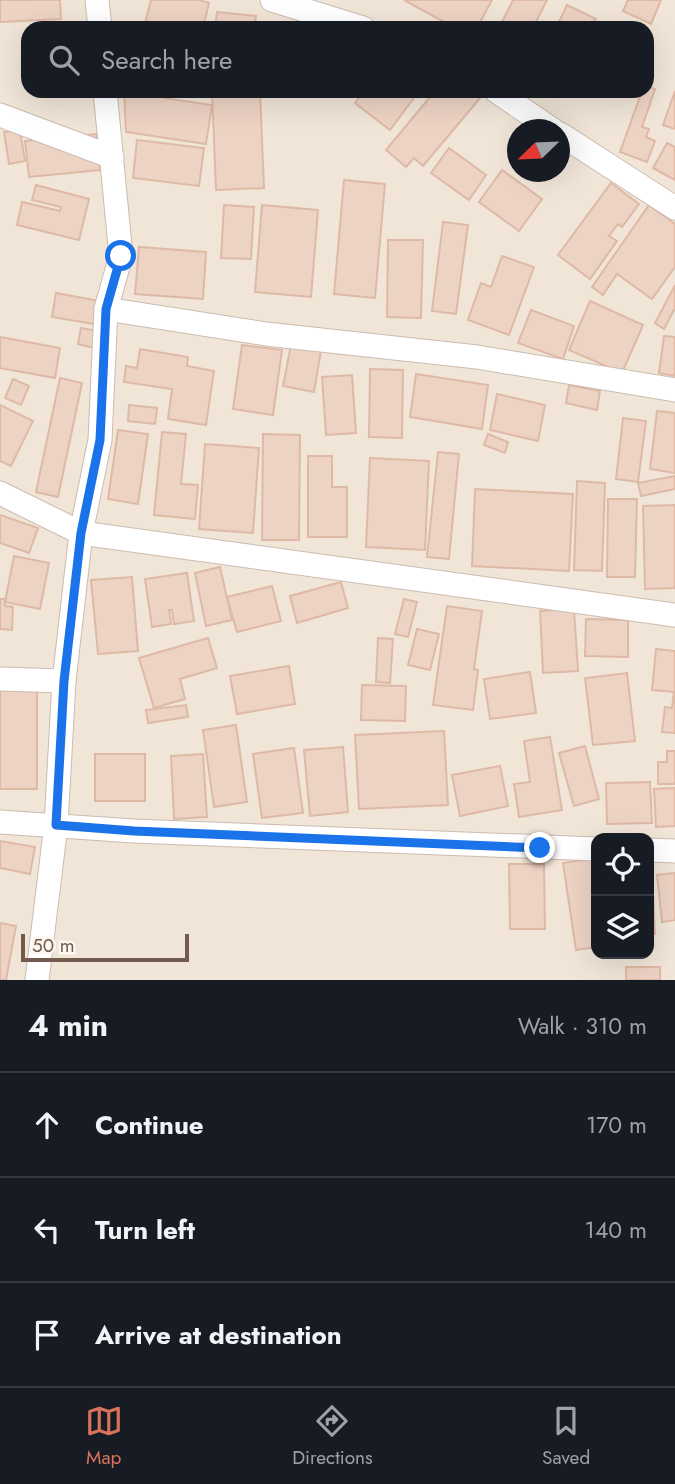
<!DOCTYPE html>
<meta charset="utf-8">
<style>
:root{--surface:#171b24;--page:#242831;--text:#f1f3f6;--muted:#9ea1a6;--line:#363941;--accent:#d8735b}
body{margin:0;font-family:Jost,sans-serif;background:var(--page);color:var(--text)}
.controls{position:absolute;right:21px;bottom:21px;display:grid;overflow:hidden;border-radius:14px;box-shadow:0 7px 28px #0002}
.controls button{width:63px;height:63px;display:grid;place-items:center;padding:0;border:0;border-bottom:2px solid var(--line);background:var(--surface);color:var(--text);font:35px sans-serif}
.compass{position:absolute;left:507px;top:119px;width:63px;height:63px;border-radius:50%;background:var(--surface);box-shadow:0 7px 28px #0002;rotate:247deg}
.scale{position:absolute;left:21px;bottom:18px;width:168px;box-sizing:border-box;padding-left:7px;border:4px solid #735b4f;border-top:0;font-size:19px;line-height:24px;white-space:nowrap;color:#735b4f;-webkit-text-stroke:5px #fdf7ef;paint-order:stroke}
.stop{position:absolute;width:21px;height:21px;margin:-16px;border:5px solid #1a73e8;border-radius:50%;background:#fff}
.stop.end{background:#1a73e8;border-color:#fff;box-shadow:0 2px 7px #0008}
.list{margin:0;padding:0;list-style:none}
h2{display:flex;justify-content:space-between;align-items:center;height:91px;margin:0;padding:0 28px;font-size:30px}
h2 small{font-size:23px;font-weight:400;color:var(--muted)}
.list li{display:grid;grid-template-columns:46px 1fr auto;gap:21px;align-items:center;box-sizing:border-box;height:105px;padding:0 28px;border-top:2px solid var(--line)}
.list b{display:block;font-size:26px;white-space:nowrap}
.list em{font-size:23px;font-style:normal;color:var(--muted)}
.icon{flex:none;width:38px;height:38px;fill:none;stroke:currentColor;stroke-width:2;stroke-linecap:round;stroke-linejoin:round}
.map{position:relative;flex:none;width:675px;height:980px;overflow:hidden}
.search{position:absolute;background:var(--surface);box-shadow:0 7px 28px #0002;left:21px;right:21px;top:21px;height:77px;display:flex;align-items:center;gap:18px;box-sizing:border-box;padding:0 24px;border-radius:21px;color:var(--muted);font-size:26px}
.sheet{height:406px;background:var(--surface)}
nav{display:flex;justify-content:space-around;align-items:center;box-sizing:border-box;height:98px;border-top:2px solid var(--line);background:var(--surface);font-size:19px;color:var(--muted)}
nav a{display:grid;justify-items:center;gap:4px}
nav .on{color:var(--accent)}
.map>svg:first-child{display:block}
.residential{fill:#f1e5d8;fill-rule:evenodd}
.building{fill:#edd3c4;stroke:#deb9a6;stroke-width:2}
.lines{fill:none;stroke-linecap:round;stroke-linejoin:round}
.street-casing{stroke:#ccbbb0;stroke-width:25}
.street{stroke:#fff;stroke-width:23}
.route{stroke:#1a73e8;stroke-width:9}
</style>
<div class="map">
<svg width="675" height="980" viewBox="0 0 675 980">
<rect width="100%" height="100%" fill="#faf3e9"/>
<!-- residential -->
<path class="residential" d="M 0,0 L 675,0 L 675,980 L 0,980 ZM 28,28 L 647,28 L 647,91 L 28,91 ZM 518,130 L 560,130 L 560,172 L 518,172 ZM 596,838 L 649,838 L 649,954 L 596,954 Z"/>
<!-- building -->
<g class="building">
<path d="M 0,0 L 60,0 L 61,19 L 0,22 Z"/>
<path d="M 151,0 L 199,0 L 209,3 L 203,28 L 165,28 L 145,23 Z"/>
<path d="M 404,0 L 492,0 L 477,28 L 455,28 Z"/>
<path d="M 513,0 L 547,0 L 533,28 L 499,28 Z"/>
<path d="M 628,0 L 661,0 L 651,24 L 623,11 Z"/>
<path d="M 567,5 L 596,19 L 592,28 L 556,28 Z"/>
<path d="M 217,12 L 256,16 L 254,28 L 215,28 Z"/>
<path d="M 647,86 L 655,89 L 642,127 L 649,129 L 646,137 L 655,141 L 647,162 L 620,152 L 642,91 L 647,91 Z"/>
<path d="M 124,91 L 165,91 L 164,98 L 212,105 L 206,144 L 126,132 Z"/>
<path d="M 212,91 L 260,91 L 264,188 L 216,190 Z"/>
<path d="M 364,91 L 419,91 L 390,130 L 355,103 Z"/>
<path d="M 435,91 L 472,91 L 480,98 L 423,166 L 414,158 L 406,167 L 386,150 Z"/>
<path d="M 675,91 L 675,129 L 663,125 Z"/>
<path d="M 20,130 L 25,161 L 9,164 L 4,132 Z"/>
<path d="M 96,134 L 100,170 L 29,177 L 25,141 Z"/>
<path d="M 137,140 L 204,148 L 199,186 L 133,178 Z"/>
<path d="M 667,143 L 675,147 L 675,180 L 653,168 Z"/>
<path d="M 449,148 L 486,175 L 469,200 L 431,173 Z"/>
<path d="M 502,170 L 542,199 L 519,231 L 479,202 Z"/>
<path d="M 344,180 L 385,184 L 375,298 L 334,294 Z"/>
<path d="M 611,183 L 639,204 L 622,227 L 618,224 L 609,236 L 617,241 L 590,279 L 558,255 Z"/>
<path d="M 36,185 L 89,199 L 79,240 L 17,225 L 22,202 L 60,211 L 61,207 L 32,200 Z"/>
<path d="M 224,205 L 254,207 L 251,259 L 221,258 Z"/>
<path d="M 262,205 L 318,210 L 311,297 L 255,292 Z"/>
<path d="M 649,205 L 675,224 L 675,267 L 652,299 L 617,274 L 603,295 L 592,287 Z"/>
<path d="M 443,222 L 468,225 L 456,314 L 432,311 Z"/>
<path d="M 388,240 L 423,240 L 421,318 L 387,317 Z"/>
<path d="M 139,247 L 206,252 L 203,299 L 135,294 Z"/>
<path d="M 502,256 L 534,267 L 509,335 L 468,320 L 481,283 L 491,287 Z"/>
<path d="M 675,285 L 675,308 L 664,329 L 655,323 Z"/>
<path d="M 56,293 L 105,302 L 100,325 L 52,317 Z"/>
<path d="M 590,301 L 643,325 L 622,373 L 569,350 Z"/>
<path d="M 531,310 L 574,326 L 563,359 L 518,343 Z"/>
<path d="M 81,328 L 98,331 L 94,348 L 78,344 Z"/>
<path d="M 664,336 L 675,337 L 675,376 L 659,373 Z"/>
<path d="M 0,337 L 60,348 L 55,378 L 0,368 Z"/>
<path d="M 292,340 L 322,345 L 314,392 L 283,386 Z"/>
<path d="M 242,345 L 282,350 L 273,415 L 233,409 Z"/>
<path d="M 140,349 L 188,357 L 187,366 L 214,371 L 206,425 L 168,419 L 172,389 L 124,382 L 126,366 L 137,368 Z"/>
<path d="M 370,369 L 403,370 L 402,438 L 369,437 Z"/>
<path d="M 416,374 L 488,385 L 482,429 L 410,417 Z"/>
<path d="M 352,375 L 356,433 L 326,435 L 322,377 Z"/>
<path d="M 60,378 L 82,383 L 58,497 L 36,492 Z"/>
<path d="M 13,379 L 29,386 L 21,405 L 5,398 Z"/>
<path d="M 569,385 L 600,391 L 597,410 L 566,403 Z"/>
<path d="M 497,394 L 545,405 L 538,441 L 490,430 Z"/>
<path d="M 0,405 L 33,421 L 11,466 L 0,461 Z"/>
<path d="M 129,405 L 157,408 L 155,424 L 128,421 Z"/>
<path d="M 657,411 L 675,413 L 675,473 L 650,469 Z"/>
<path d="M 623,418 L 646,421 L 638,482 L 616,479 Z"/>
<path d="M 118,430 L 148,434 L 138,504 L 108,499 Z"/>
<path d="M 162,432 L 186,434 L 181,484 L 198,485 L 195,519 L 154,515 Z"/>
<path d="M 263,434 L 300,435 L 299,540 L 262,540 Z"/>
<path d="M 488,434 L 508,442 L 505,453 L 484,445 Z"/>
<path d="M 205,444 L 259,448 L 253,533 L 199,529 Z"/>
<path d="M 438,452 L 459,454 L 449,559 L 427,557 Z"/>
<path d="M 308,456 L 332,456 L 332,487 L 347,487 L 347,537 L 308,537 Z"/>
<path d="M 370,458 L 429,461 L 425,550 L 366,547 Z"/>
<path d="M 675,476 L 675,489 L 641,496 L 638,483 Z"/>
<path d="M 577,481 L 605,483 L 602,571 L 574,570 Z"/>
<path d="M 475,489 L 573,494 L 569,571 L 472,566 Z"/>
<path d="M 608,499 L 637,499 L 635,577 L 607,577 Z"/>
<path d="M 675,505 L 675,588 L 645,589 L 643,506 Z"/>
<path d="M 0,515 L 38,528 L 29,553 L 0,543 Z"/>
<path d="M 14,556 L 49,563 L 40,609 L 5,602 Z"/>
<path d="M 220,567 L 232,620 L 206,626 L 195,573 Z"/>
<path d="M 187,573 L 194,621 L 174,624 L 172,610 L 169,610 L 171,624 L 152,627 L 145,579 Z"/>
<path d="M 132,577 L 138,651 L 98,654 L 91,580 Z"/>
<path d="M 341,582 L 348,608 L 297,623 L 290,596 Z"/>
<path d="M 272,586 L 281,621 L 237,632 L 227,597 Z"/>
<path d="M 0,599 L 5,599 L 5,606 L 13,607 L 12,630 L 0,629 Z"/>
<path d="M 404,599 L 417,602 L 408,637 L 395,634 Z"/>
<path d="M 447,606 L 482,611 L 474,669 L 478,670 L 473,710 L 433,705 Z"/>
<path d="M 574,609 L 578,671 L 543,673 L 540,611 Z"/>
<path d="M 586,619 L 628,620 L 628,657 L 585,656 Z"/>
<path d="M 417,629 L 439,634 L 430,670 L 408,665 Z"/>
<path d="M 208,638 L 217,668 L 180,679 L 185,699 L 154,708 L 139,658 Z"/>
<path d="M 378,638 L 393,639 L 390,683 L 376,682 Z"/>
<path d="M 656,649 L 675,651 L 675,733 L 662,732 L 665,707 L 672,708 L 674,692 L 652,690 Z"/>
<path d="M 289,666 L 295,704 L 237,714 L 230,676 Z"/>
<path d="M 530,672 L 536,713 L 490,719 L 484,679 Z"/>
<path d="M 627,673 L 635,741 L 593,745 L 585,678 Z"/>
<path d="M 362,685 L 406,686 L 405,721 L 361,720 Z"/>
<rect x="0" y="686" width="37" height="103"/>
<path d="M 186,705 L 188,717 L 148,723 L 146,710 Z"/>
<path d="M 236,725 L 247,802 L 214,807 L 203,730 Z"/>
<path d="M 444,731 L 448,805 L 359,809 L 355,735 Z"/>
<path d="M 550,737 L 562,810 L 519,817 L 514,784 L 530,782 L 524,741 Z"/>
<path d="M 585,746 L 599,799 L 574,806 L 559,753 Z"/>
<path d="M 343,747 L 348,812 L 310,816 L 304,750 Z"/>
<path d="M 294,748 L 303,813 L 262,818 L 253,754 Z"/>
<path d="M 667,751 L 675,751 L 675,784 L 658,784 L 658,762 L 667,762 Z"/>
<rect x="95" y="754" width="50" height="47"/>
<path d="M 203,754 L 207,817 L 174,819 L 171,756 Z"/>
<path d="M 500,766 L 508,806 L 460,816 L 452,775 Z"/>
<path d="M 650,782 L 652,823 L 607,824 L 606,783 Z"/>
<path d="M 675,788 L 675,826 L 656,827 L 654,789 Z"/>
<path d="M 0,841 L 35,847 L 30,874 L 0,868 Z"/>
<path d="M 596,858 L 596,947 L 576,950 L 563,863 Z"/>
<path d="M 509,864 L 544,864 L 545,929 L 510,929 Z"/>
<path d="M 649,873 L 652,873 L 655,934 L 649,934 Z"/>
<path d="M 675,873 L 675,920 L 662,922 L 657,875 Z"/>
<path d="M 0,923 L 16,926 L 6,980 L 0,980 Z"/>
<rect x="626" y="967" width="34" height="13"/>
</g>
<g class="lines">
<defs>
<g id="street">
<path d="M 97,0 L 100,28"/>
<path d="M 272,0 L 363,28"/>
<path d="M 496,91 L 553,130"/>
<path d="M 0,115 L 112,157"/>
<path d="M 560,134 L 675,208"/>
<path d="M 106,309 L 266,334 L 477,357 L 675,390"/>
<path d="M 0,493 L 81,533 L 675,615"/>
<path d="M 0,679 L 64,681"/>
<path d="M 0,822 L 134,831 L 596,849"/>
<path d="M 649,850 L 675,851"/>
<path d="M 37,980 L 56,825 L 64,681 L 81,533 L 100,440 L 106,309 L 121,256 L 105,91"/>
</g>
</defs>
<!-- street casing -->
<use href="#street" class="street-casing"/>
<!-- street -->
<use href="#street" class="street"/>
</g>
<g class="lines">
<!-- route -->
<path class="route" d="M 121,256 L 106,309 L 100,440 L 81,533 L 64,681 L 56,825 L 134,831 L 540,848"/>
</g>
</svg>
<div class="controls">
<button><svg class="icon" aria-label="locate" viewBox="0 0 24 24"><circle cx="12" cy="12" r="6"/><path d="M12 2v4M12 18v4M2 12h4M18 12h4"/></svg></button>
<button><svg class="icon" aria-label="layers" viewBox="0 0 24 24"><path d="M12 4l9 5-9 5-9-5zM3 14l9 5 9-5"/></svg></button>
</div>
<svg class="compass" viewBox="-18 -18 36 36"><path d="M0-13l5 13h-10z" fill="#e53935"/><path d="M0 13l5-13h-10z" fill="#9ea1a6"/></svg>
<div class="scale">50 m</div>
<div class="stop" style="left:121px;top:256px"></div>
<div class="stop end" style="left:540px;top:848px"></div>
<div class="search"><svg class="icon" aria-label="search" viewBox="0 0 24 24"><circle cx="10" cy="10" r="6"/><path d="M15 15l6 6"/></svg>Search here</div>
</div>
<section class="sheet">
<h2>4 min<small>Walk · 310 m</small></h2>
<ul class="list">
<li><svg class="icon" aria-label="ahead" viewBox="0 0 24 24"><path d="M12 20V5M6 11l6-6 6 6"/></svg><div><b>Continue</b></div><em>170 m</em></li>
<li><svg class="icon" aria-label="left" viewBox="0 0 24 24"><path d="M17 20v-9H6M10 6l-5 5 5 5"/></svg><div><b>Turn left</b></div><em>140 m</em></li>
<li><svg class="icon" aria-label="arrive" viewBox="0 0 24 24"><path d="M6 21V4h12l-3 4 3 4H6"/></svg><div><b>Arrive at destination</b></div></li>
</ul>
</section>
<nav>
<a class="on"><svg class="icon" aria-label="map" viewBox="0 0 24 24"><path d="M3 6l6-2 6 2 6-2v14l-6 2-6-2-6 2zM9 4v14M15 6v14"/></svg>Map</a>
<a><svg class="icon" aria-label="directions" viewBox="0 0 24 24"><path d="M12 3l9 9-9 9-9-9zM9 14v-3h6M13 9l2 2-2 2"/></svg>Directions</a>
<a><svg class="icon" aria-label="saved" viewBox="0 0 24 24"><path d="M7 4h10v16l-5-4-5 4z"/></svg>Saved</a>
</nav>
